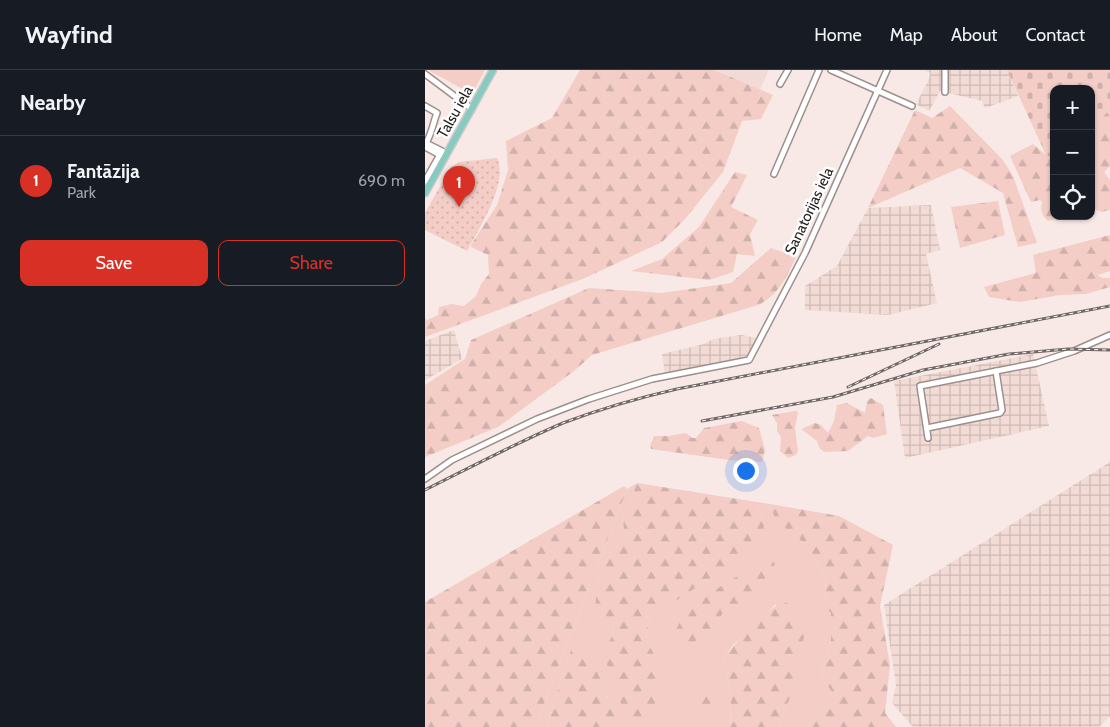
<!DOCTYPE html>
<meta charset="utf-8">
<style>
:root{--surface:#171b24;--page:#20242c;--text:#f1f3f6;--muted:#9ea1a6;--line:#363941;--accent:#d93025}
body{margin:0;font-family:Cabin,sans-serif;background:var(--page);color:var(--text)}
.controls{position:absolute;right:15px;top:15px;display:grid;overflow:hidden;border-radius:10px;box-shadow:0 1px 4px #0004}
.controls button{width:45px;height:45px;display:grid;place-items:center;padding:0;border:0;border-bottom:1px solid var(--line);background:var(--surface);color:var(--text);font:25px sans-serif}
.you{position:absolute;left:320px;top:400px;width:18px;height:18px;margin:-12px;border:4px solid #fff;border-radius:50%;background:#1a73e8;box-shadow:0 0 0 8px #1a73e833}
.badge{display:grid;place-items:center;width:32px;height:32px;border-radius:50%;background:var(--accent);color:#fff;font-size:16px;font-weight:700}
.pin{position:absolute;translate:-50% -41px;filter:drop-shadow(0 1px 2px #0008)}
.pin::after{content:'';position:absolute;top:26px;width:18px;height:15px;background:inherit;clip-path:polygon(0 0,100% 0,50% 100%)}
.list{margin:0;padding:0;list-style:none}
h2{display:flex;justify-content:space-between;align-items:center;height:65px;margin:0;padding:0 20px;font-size:21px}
h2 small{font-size:16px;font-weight:400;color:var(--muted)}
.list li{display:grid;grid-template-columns:32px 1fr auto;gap:15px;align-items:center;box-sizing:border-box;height:90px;padding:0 20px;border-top:1px solid var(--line)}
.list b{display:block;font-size:19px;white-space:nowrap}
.list p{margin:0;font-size:16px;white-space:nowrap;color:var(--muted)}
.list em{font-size:16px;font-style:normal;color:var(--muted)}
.actions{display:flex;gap:10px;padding:15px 20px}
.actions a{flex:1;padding:11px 0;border:1px solid var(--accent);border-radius:10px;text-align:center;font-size:18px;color:var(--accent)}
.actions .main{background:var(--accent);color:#fff}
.icon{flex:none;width:28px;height:28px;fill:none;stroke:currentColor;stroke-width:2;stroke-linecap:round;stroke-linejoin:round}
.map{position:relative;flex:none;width:685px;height:657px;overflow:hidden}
header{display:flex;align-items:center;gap:30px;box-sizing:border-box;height:70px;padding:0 25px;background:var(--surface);border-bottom:1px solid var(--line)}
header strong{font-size:24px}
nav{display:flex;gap:28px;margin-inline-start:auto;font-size:18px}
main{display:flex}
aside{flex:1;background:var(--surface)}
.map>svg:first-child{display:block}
.built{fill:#f2dad5}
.industrial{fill:url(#industrial-grid)}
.grass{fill:#f3cdc6;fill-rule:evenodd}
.forest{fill:url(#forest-firs)}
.cemetery{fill:url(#cemetery-stones)}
.park{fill:url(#park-dots)}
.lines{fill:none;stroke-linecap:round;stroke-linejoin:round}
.minor-casing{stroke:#9d8f8d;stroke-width:8}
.major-casing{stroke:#cac9c9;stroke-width:9}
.minor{stroke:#fff;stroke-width:5}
.major{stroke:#87cabf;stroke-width:6}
.rail-casing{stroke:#716866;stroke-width:3}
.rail{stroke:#fff;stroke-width:1;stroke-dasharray:4;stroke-linecap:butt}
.labels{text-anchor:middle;stroke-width:5;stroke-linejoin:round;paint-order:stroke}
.street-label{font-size:15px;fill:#241e1d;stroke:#fff}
</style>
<header>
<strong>Wayfind</strong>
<nav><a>Home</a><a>Map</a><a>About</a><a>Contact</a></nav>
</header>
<main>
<aside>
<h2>Nearby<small></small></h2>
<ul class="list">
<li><span class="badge">1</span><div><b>Fantāzija</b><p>Park</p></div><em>690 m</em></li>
</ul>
<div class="actions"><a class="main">Save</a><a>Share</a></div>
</aside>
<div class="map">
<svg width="685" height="657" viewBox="0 0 685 657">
<defs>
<pattern id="industrial-grid" width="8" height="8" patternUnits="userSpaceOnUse" patternTransform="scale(1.25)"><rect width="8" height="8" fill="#f2dad5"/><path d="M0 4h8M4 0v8" fill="none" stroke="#cfbbb6"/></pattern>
<pattern id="forest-firs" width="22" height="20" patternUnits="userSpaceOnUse" patternTransform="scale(1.25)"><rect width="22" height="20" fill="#f3cdc6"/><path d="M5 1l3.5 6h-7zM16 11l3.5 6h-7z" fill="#d0b0aa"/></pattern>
<pattern id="cemetery-stones" width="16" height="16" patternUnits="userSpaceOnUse" patternTransform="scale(1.25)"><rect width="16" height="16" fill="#f3cdc6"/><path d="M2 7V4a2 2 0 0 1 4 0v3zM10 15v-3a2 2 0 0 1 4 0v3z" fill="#d0b0aa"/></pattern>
<pattern id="park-dots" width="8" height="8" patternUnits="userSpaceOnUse" patternTransform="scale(1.25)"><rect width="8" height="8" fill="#f3cdc6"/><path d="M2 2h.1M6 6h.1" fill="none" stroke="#d0b0aa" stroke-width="1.8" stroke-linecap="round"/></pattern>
</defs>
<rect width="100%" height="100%" fill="#f8e9e6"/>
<!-- built -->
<path class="built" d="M 291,0 L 344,0 L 335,19 Z"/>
<!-- industrial -->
<g class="industrial">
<path d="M 499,0 L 582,0 L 593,26 L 560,38 L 557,31 L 515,21 L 504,41 L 491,34 L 504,9 L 505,3 Z"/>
<path d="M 506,135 L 515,180 L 501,184 L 512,233 L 463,245 L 380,240 L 380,216 L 412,196 L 443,138 Z"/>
<path d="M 29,260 L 37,289 L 0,310 L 0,271 Z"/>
<path d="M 316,265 L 332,268 L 322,288 L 240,305 L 237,284 L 279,274 L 288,269 Z"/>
<path d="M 608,284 L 624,356 L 480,388 L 469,311 Z"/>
<path d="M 685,392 L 685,646 L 674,657 L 488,657 L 467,633 L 471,615 L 459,535 Z"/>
</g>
<!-- grass -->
<g class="grass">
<path d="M 3,0 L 60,0 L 47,24 Z"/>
<path d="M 212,413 L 198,448 L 199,464 L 181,492 L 189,553 L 187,566 L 178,583 L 233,592 L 221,569 L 225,548 L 284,509 L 330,481 L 339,454 L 332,432 L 345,434 L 352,451 L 379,473 L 401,507 L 400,537 L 406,542 L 406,570 L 396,606 L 407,622 L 383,657 L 353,657 L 364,630 L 351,534 L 308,575 L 299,589 L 306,631 L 305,657 L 195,657 L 161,574 L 146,580 L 121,657 L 110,657 L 202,419 ZM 350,494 L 298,543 L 283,565 L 259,572 Z"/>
</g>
<!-- forest -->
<g class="forest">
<path d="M 155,0 L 290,0 L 348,25 L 336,49 L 317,51 L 298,102 L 260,149 L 237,172 L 160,208 L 0,267 L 0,248 L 2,250 L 13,245 L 14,237 L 26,234 L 39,236 L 51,226 L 56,214 L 64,204 L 63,185 L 46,177 L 46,175 L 72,135 L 83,100 L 81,71 L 127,48 Z"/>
<path d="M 525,36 L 578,90 L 588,106 L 612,173 L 593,177 L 578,123 L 535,98 L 443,138 L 490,40 L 507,48 Z"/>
<path d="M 685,40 L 685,96 L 679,102 L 685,110 L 685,140 L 676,142 L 670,139 L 666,140 L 666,56 Z"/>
<path d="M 608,74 L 621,85 L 629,88 L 629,146 L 642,146 L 623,151 C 617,145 615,141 617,132 L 615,130 L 606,132 L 585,86 Z"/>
<path d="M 310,102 L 322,105 L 306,137 L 333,150 L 325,164 L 330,186 L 312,184 L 308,202 L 284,210 L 206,201 L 237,189 L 274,157 Z"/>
<path d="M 573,131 L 580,165 L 535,178 L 526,137 Z"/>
<path d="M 685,165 L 685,201 L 673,205 L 677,208 L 685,208 L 685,217 L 661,224 L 635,225 L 595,232 L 564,227 L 559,217 L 611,203 L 608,185 Z"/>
<path d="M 346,178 L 371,187 C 362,206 353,226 333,235 L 167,285 L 149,301 L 73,357 L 0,387 L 0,315 L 40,289 L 46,270 L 164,218 L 237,223 L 306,213 Z"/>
<path d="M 446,328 L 458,335 L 462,364 L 448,368 L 443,366 L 423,381 L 400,382 L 395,379 L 392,371 L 376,359 L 390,353 L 396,355 L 403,363 L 409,351 L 412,335 L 422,333 L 440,343 L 442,331 Z"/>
<path d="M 370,341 L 373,342 L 370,358 L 373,381 L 371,385 L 363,388 L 355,381 L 356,367 L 352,361 L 352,353 L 347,345 Z"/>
<path d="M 317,351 L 334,358 L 340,380 L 337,392 L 304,390 L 226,379 L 225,376 L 229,366 L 243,366 L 261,363 L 267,368 L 271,368 L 279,358 Z"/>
<path d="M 212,413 L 332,432 L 339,454 L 338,469 L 330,481 L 284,509 L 225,548 L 221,569 L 233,592 L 235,619 L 228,642 L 217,650 L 207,648 L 199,642 L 178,583 L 187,566 L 189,553 L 170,540 L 172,517 L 181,492 L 199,464 L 198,448 Z"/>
<path d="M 199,416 L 202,419 L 110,657 L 0,657 L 0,532 Z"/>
<path d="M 345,434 L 414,446 L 468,475 L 455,536 L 465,595 L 460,643 L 471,657 L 383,657 L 407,622 L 396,606 L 406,570 L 406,543 L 400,537 L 401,507 L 379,473 L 351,451 Z"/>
<path d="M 346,489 L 350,494 L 311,549 L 298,543 L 283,565 L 267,573 L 259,572 L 254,569 L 251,560 L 259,544 L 293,518 L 339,490 Z"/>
<path d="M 360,532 L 372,540 L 379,567 L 364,630 L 353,657 L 305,657 L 306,631 L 299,589 C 310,573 341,537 360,532 Z"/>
<path d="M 151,571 L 161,573 L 195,657 L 121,657 L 146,580 Z"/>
<path d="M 283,620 L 291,629 C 289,641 290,650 276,651 L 265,635 L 267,628 L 272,621 Z"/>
</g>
<!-- cemetery -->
<path class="cemetery" d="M 582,0 L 685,0 L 685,40 L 666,56 L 666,19 L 629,19 L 629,88 L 621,85 Z"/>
<!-- park -->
<path class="park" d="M 72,88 C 84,112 54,159 42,181 L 0,160 L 0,143 L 26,97 L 35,92 Z"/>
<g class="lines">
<defs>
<g id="minor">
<path d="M 406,0 L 487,36"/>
<path d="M 520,0 L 520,22"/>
<path d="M 0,4 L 47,39"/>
<path d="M 355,14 L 363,0"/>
<path d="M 0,36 L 12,43 C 8,53 7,63 1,73 L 17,81 L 0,111"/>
<path d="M 0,77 L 17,86"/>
<path d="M 349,104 L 394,0"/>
<path d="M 502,358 L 575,343 L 577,340 L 571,301"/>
<path d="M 503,368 L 495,316 L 612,293 L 649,281 L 685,265"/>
<path d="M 0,409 L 27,390 L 112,349 L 164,329 L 227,309 L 324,290 L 380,183 L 462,0"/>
</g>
<path id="major" d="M 0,123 L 68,0"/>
</defs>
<!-- minor casing -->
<use href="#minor" class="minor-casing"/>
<!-- major casing -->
<use href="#major" class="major-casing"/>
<!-- minor -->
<use href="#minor" class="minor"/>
<!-- major -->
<use href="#major" class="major"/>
<defs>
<g id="rail">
<path d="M 423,317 L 514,274"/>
<path d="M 277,351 L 408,327 L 498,300 L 584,284 L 643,279 L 685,280"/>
<path d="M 0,420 C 46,397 91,373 138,353 C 175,339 213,328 252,319 L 685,236"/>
</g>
</defs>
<!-- rail casing -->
<use href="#rail" class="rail-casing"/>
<!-- rail -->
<use href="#rail" class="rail"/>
</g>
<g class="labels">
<!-- street labels -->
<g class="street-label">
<text transform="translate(30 42) rotate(-61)" y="5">Talsu iela</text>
<text transform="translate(384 141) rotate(-65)" y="5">Sanatorijas iela</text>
</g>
</g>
</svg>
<div class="controls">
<button>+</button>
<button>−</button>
<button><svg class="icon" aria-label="locate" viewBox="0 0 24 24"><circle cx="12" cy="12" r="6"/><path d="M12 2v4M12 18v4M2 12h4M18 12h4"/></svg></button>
</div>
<div class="you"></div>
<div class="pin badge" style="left:34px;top:137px">1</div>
</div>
</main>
